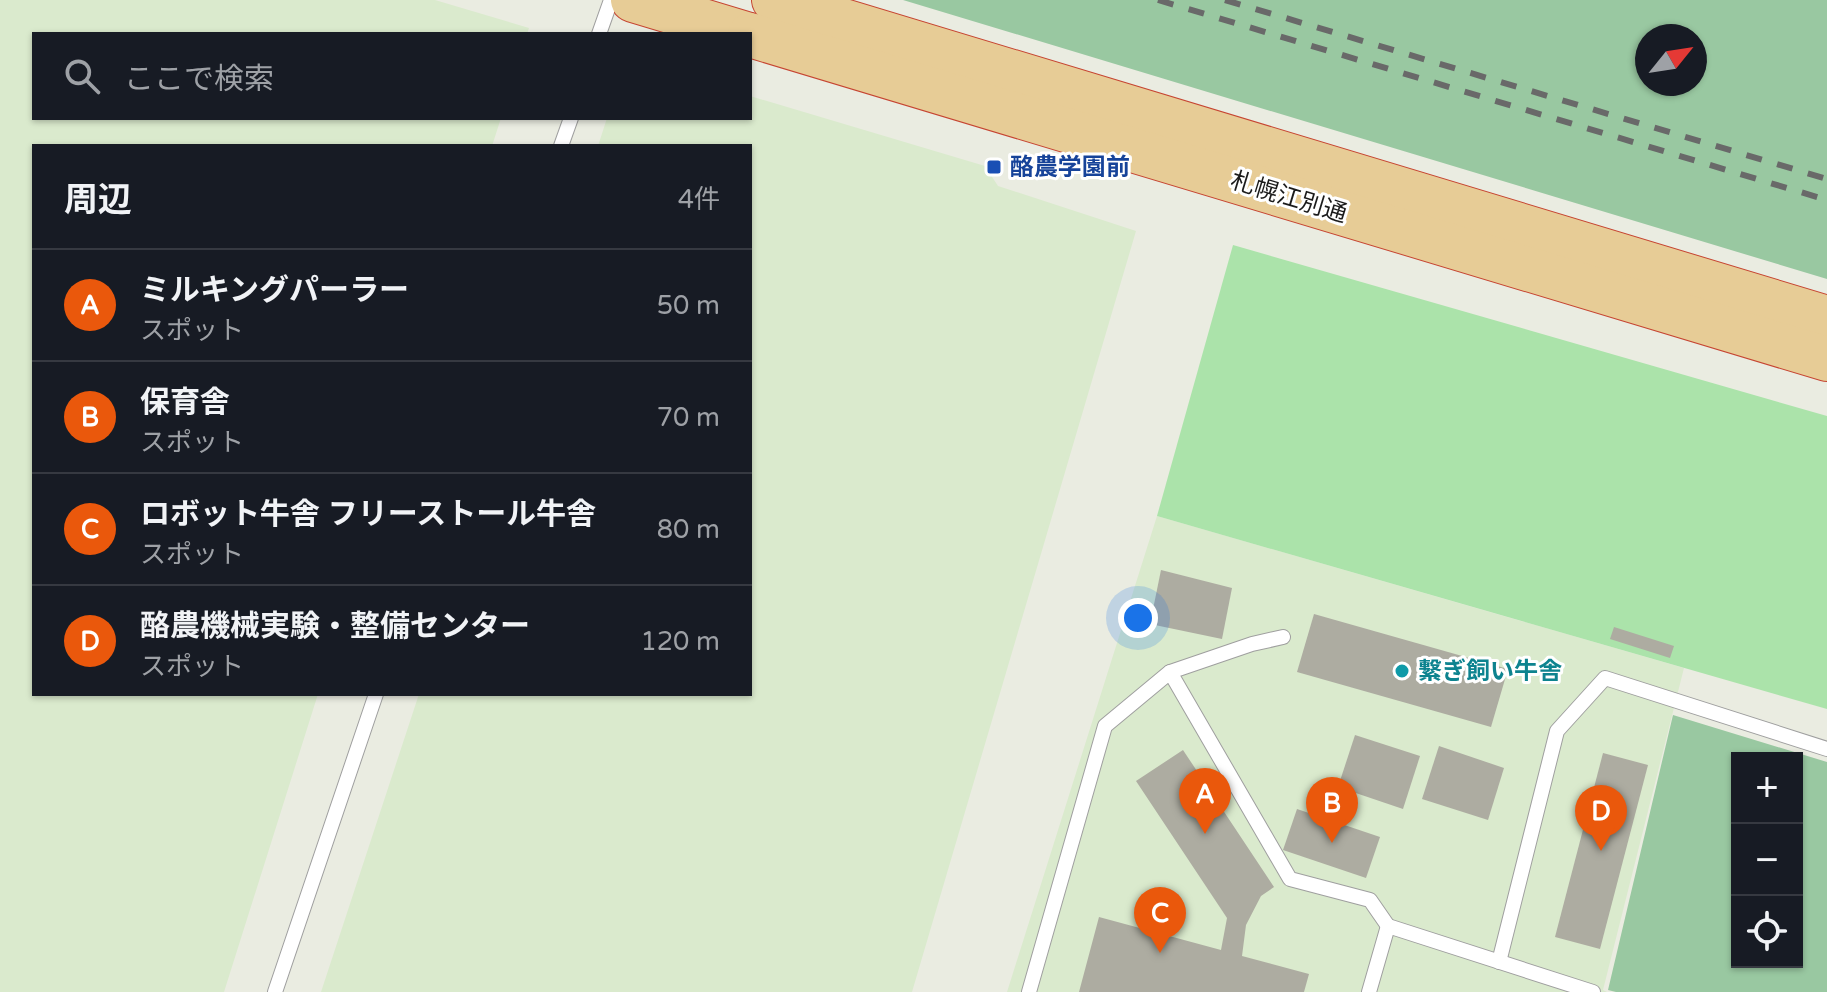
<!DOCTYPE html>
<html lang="ja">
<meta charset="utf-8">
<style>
:root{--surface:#171b24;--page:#242831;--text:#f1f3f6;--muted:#9ea1a6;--line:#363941;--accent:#ea580c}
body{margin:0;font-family:"Varela Round","Noto Sans JP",sans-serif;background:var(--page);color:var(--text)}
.controls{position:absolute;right:24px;bottom:24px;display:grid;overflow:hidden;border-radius:0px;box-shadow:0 2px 6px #0004}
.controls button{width:72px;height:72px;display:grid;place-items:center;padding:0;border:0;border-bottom:2px solid var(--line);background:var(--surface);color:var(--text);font:40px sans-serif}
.compass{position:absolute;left:1635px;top:24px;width:72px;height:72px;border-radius:50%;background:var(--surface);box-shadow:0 2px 6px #0004;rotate:60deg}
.you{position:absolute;left:1138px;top:618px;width:28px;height:28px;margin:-20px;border:6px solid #fff;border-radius:50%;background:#1a73e8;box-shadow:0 0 0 12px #1a73e833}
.badge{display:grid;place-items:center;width:52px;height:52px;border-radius:50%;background:var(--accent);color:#fff;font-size:26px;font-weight:700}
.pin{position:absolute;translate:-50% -66px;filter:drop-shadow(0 2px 4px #0008)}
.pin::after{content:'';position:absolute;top:42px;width:28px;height:24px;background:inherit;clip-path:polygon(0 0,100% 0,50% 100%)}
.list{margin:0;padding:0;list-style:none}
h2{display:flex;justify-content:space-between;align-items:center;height:104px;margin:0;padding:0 32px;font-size:34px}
h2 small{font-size:26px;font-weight:400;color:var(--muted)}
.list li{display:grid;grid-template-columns:52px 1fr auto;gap:24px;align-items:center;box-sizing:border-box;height:112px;padding:0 32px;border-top:2px solid var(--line)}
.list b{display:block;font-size:30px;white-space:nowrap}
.list p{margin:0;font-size:26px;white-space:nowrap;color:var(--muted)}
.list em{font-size:26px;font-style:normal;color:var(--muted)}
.icon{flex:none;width:44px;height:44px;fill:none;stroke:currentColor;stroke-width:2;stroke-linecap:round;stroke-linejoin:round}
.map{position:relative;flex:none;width:1827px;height:992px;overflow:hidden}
.search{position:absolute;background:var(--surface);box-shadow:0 2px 6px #0004;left:32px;top:32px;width:720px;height:88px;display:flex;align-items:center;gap:20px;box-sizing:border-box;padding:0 28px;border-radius:0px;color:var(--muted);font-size:30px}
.panel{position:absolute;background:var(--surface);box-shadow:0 2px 6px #0004;left:32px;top:144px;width:720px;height:552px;border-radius:0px}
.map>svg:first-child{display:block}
.farmland{fill:#daeacd}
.grass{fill:#abe3aa}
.forest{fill:#99c8a1;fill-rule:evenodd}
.building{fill:#adaca1}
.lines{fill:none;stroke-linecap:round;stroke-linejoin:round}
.service-casing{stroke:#9f9f9f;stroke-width:16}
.trunk-casing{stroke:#c64532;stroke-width:46}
.service{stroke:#fff;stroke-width:14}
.trunk{stroke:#e7cc96;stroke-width:44}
.rail{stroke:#696969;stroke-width:6;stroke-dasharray:16 16;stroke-linecap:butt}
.transit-dot{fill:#1a4fb4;stroke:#fff;stroke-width:3}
.culture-dot{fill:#0f9aa8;stroke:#fff;stroke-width:3}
.labels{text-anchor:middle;stroke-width:6;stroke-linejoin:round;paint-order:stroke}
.transit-label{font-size:24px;font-weight:bold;fill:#164399;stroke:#fff;text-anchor:start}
.street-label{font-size:24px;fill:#1b1b1b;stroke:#fff}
.culture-label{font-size:24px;font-weight:bold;fill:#0d838f;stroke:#fff;text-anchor:start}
</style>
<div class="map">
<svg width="1827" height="992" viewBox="0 0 1827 992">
<rect width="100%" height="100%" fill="#eaece1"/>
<!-- farmland -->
<g class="farmland">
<path d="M 0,0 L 435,0 L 529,28 L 527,34 L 34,34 L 34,118 L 501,118 L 492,146 L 34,146 L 34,694 L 318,694 L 224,992 L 0,992 Z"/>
<path d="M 750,96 L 985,166 L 998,186 L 1136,231 L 912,992 L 321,992 L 419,694 L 750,694 L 750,146 L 598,146 L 607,118 L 750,118 Z"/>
<path d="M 1157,516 L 1684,668 L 1603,990 L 1607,992 L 1007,992 Z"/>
</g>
<!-- grass -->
<path class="grass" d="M 1233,245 L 1827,416 L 1827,709 L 1157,516 Z"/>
<!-- forest -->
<g class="forest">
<path d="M 903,0 L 1827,0 L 1827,279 ZM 1647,36 L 1695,36 L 1695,84 L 1647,84 Z"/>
<path d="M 1673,715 L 1827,762 L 1827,992 L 1616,992 L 1608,990 ZM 1737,758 L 1797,758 L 1797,962 L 1737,962 Z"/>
</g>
<!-- building -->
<g class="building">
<path d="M 1161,570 L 1232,588 L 1222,639 L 1150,624 Z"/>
<path d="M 1314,614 L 1508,669 L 1491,727 L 1297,672 Z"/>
<path d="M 1614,627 L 1674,646 L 1670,658 L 1610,639 Z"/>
<path d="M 1355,735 L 1420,756 L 1403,809 L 1338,787 Z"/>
<path d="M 1439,746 L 1504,768 L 1488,820 L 1422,799 Z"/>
<path d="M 1183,750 L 1274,887 L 1261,896 L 1246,925 L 1242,956 L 1309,974 L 1304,992 L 1079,992 L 1099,917 L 1221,950 L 1227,918 L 1136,781 Z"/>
<path d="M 1603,753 L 1648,765 L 1600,949 L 1555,937 Z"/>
<path d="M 1297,809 L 1380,837 L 1366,878 L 1283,850 Z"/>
</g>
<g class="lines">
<defs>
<g id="service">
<path d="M 599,34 L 611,0"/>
<path d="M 561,146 L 571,118"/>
<path d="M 1170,672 L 1252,644 L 1283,637"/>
<path d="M 1499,962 L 1557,731 L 1605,678 L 1827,749"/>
<path d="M 275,992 L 376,694"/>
<path d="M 1029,992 L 1105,726 L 1170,672 L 1290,879 L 1370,900 L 1388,926"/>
<path d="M 1369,992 L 1388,926 L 1593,992"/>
</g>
<g id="trunk">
<path d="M 633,0 L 746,34"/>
<path d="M 774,0 L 1827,318"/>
<path d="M 750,35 L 1827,359"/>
</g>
</defs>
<!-- service casing -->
<use href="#service" class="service-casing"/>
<!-- trunk casing -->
<use href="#trunk" class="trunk-casing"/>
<!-- service -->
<use href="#service" class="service"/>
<!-- trunk -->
<use href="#trunk" class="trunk"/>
<!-- rail -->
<g class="rail">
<path d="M 1158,0 L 1827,200"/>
<path d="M 1225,0 L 1827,179"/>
</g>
</g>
<!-- markers -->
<rect class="transit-dot" x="986" y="159" width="16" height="16" rx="4"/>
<circle class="culture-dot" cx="1402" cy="671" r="8"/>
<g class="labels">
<!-- transit labels -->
<g class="transit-label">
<text x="1010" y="175">酪農学園前</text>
</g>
<!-- street labels -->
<g class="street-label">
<text transform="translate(1289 197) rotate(17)" y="8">札幌江別通</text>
</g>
<!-- culture labels -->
<g class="culture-label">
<text x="1418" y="679">繋ぎ飼い牛舎</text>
</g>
</g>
</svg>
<div class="controls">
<button>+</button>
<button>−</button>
<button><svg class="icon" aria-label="locate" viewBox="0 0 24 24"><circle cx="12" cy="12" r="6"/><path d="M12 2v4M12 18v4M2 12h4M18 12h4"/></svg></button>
</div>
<svg class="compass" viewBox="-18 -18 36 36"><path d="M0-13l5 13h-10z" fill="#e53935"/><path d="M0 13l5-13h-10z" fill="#9ea1a6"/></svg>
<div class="you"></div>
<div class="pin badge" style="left:1205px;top:834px">A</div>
<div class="pin badge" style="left:1332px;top:843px">B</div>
<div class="pin badge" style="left:1160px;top:953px">C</div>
<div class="pin badge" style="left:1601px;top:851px">D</div>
<div class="search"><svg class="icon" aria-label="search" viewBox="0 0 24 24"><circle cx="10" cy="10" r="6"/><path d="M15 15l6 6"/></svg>ここで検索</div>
<section class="panel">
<h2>周辺<small>4件</small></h2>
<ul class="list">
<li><span class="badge">A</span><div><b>ミルキングパーラー</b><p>スポット</p></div><em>50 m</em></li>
<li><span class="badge">B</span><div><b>保育舎</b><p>スポット</p></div><em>70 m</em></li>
<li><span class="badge">C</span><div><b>ロボット牛舎 フリーストール牛舎</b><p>スポット</p></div><em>80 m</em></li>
<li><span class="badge">D</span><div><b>酪農機械実験・整備センター</b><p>スポット</p></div><em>120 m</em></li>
</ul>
</section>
</div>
